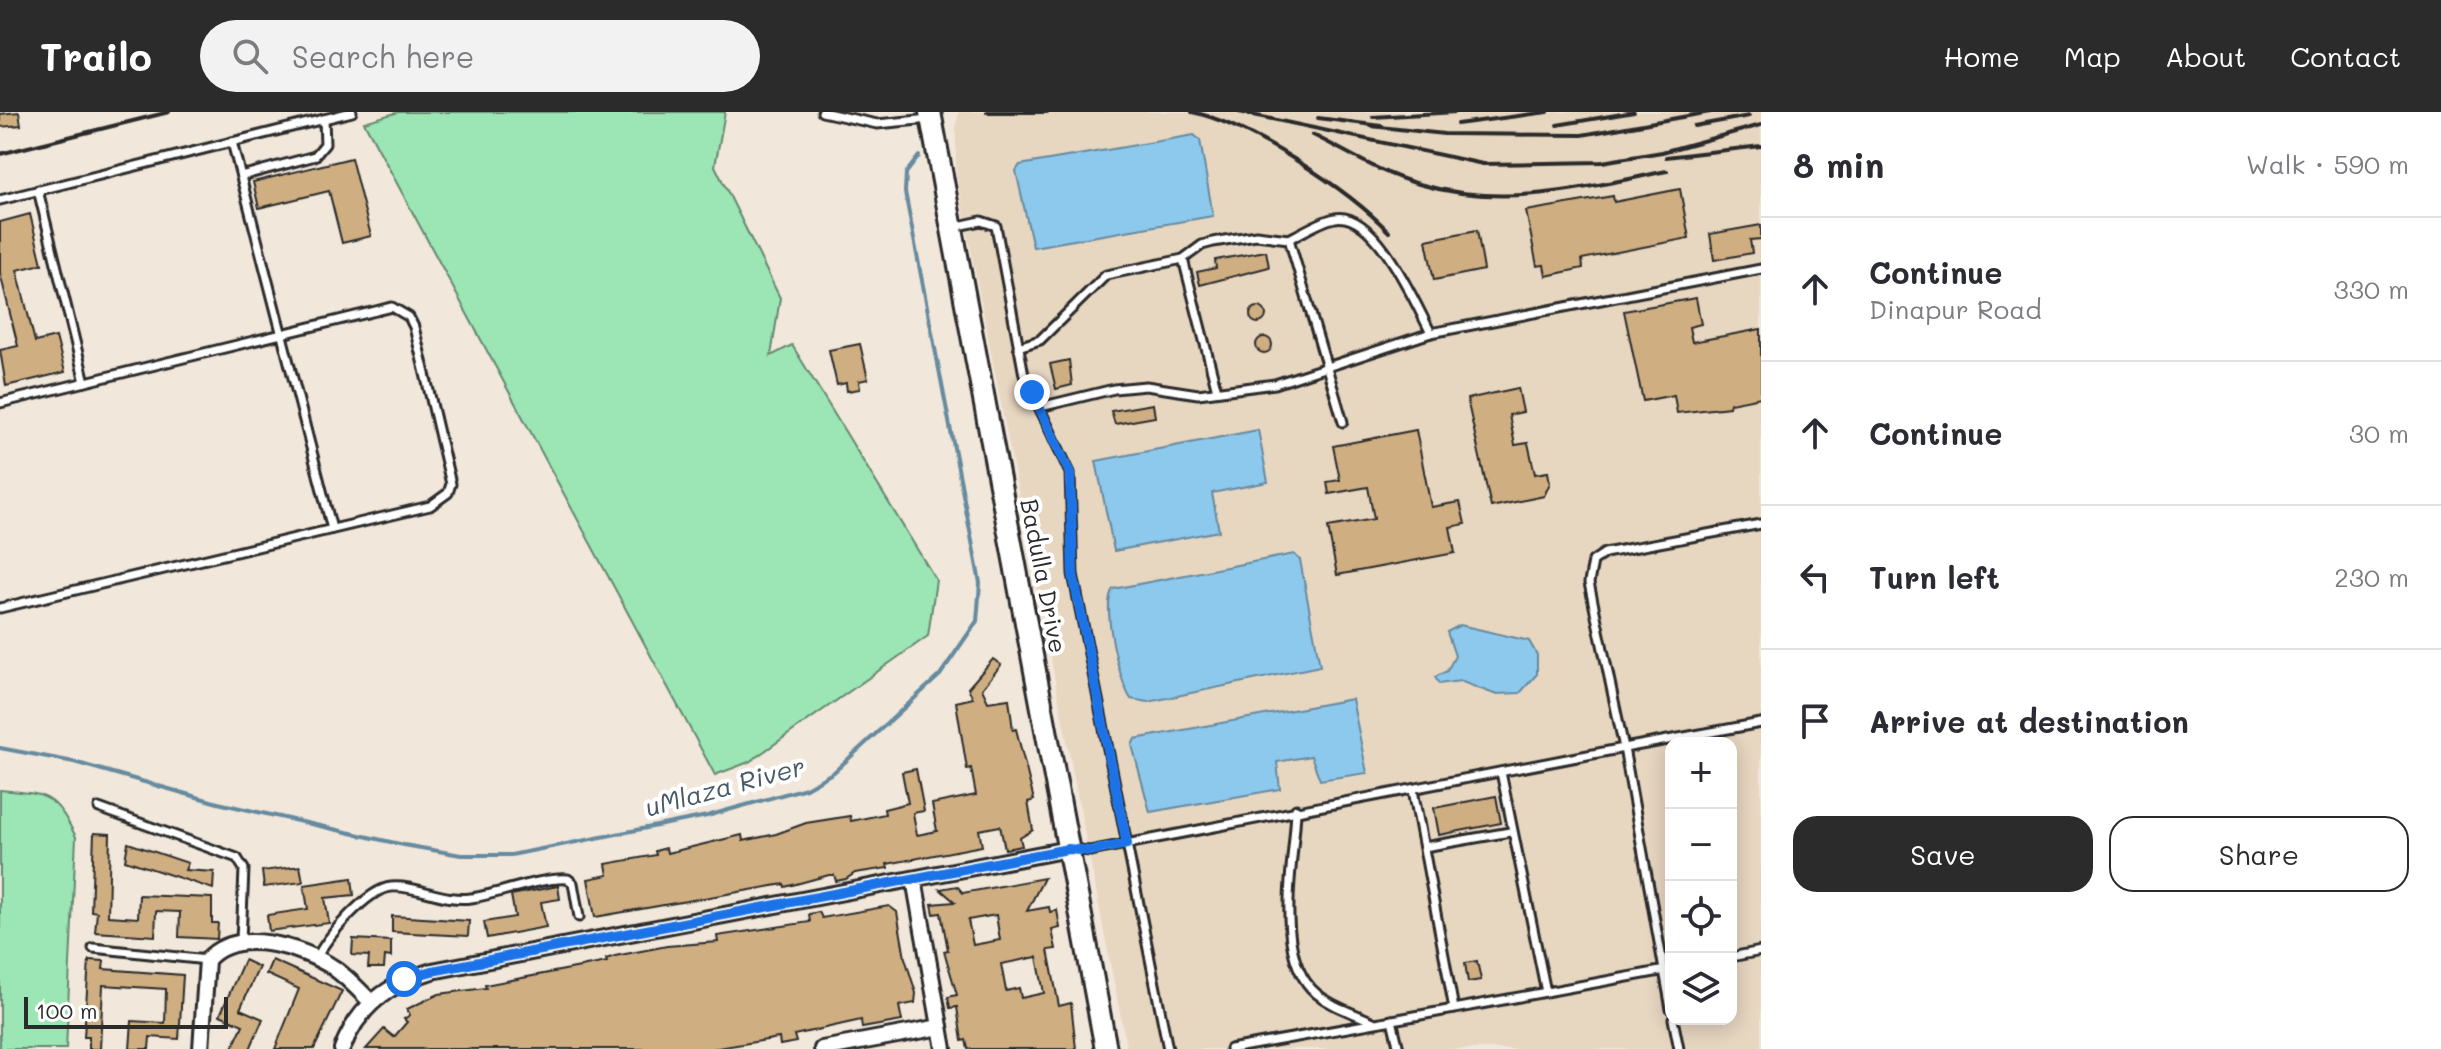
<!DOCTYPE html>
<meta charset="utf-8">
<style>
:root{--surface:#fff;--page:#f2f2f3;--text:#2b2b33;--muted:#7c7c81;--line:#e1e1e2;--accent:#2b2b2b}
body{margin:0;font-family:Mali,sans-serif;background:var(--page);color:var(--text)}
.controls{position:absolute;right:24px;bottom:24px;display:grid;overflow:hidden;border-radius:16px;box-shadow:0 4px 20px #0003}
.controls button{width:72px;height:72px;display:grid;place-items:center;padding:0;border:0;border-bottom:2px solid var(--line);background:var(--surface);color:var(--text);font:40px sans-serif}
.scale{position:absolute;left:24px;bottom:20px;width:204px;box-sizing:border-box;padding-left:8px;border:4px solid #2b2b2b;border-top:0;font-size:22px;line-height:28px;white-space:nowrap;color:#2b2b2b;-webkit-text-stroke:6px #fff;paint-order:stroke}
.stop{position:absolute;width:24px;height:24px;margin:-18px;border:6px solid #1a73e8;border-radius:50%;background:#fff}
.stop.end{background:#1a73e8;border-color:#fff;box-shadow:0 2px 8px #0008}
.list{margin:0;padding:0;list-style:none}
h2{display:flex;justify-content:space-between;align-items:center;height:104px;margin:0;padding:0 32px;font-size:34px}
h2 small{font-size:26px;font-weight:400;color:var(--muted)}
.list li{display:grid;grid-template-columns:52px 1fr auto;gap:24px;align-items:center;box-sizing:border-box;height:144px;padding:0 32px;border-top:2px solid var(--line)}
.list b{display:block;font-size:30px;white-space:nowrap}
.list p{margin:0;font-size:26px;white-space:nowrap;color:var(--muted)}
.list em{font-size:26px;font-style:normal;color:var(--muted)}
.actions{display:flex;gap:16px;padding:24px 32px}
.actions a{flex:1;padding:18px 0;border:2px solid var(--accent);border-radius:24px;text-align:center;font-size:28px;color:var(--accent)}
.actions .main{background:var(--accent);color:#fff}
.icon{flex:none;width:44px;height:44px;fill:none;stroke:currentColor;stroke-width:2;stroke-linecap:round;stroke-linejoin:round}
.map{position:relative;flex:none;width:1761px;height:937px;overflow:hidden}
header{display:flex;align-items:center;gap:48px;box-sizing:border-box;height:112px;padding:0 40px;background:var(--accent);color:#fff}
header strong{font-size:38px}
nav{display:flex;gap:44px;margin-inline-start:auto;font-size:28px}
.search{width:560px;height:72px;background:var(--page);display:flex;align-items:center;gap:20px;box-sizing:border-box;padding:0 28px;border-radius:44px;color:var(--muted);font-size:30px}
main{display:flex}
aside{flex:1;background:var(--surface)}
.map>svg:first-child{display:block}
.built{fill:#e7d6c0;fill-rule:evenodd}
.green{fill:#9ce5b4;stroke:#648870;stroke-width:2}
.water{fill:#8dc9ed;stroke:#668a9f;stroke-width:2}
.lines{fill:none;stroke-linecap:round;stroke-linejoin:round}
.stream{stroke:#668a9f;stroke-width:4}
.building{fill:#cfae82;stroke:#2b2b2b;stroke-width:2;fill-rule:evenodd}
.lane-casing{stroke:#2b2b2b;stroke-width:13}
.street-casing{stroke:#2b2b2b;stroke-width:20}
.secondary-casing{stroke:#2b2b2b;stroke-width:26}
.lane{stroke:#fff;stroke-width:7}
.street{stroke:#fff;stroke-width:14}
.secondary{stroke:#fff;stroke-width:20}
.rail{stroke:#2b2b2b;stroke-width:4}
.route{stroke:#1a73e8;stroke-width:10}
.labels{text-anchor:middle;stroke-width:8;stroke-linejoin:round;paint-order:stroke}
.street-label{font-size:24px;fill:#2b2b2b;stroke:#fff}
.water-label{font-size:26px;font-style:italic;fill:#485a65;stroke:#fff}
</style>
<header>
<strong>Trailo</strong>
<div class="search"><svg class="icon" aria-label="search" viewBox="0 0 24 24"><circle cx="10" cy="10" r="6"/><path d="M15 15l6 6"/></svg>Search here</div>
<nav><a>Home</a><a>Map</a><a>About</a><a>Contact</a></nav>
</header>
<main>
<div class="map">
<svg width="1761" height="937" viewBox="0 0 1761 937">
<rect width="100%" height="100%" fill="#f1e7da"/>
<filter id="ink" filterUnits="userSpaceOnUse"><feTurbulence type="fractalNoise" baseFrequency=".0125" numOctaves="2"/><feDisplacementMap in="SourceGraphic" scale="16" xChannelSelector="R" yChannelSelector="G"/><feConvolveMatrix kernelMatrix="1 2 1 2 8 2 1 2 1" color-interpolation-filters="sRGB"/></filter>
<g filter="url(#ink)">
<!-- built -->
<path class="built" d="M 959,0 L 1761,0 L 1761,937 L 1127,937 L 956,61 L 956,13 ZM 1671,631 L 1731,631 L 1731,907 L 1671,907 Z"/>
<!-- green -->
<g class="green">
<path d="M 399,0 L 725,0 L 715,54 L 780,186 L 771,244 L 792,233 L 936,468 L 928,524 L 749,650 L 715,663 L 364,10 Z"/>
<path d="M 0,678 C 47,682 54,681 76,725 L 66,937 L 0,937 Z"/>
</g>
<!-- water -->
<g class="water">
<path d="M 1194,23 L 1200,28 L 1213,104 L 1033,135 L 1016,59 L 1020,53 Z"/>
<path d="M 1258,318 L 1268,370 L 1212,381 L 1219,419 L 1114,439 L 1096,349 Z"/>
<path d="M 1294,442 L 1300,448 L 1320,554 L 1148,590 L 1131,587 C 1119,570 1101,492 1113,477 Z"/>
<path d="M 1460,513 L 1529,529 L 1537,543 L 1537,562 L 1520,581 L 1494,582 L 1460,569 L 1439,572 L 1435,565 L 1447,559 L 1455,544 L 1447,520 Z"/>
<path d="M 1352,587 L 1367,661 L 1320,668 L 1311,644 L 1277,650 L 1280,677 L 1150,700 L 1132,633 L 1135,627 Z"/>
</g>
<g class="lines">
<!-- stream -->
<path class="stream" d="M 0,636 L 74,650 L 218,691 L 404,733 L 461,743 L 511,743 L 707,704 L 806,676 L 834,660 L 940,563 L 977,509 L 980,471 L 905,80 L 906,61 L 919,44"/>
</g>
<!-- building -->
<g class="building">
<path d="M 19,0 L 21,13 L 0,15 L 0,2 Z"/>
<path d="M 351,46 L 371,124 L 342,131 L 329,79 L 259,96 L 253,70 Z"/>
<path d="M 1680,77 L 1689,126 L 1582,147 L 1583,156 L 1546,164 L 1544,153 L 1537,154 L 1526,99 L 1613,84 L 1614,90 Z"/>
<path d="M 30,102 L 42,152 L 17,158 L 35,230 L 56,225 L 65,260 L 6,274 L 0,238 L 18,234 L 0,161 L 0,110 Z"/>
<path d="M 1761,113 L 1761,127 L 1750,128 L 1752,141 L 1714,148 L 1710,122 Z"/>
<path d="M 1477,118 L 1484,158 L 1434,168 L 1426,128 Z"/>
<path d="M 1266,139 L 1269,155 L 1200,173 L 1197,160 L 1216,156 L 1215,148 Z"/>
<path d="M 1696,186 L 1701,212 L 1689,215 L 1692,230 L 1761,217 L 1761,285 L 1730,291 L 1729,295 L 1677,301 L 1674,283 L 1643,289 L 1624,199 Z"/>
<circle cx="1258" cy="203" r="8"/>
<circle cx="1264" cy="233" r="8"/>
<path d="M 860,232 L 868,267 L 859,269 L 860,277 L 847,279 L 846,271 L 837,273 L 829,238 Z"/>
<path d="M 1069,248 L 1072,273 L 1056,277 L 1050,252 Z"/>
<path d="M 1518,276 L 1523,300 L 1509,303 L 1515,333 L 1528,331 L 1535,362 L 1548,360 L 1550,371 L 1544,384 L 1491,395 L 1467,287 Z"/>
<path d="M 1153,292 L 1155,305 L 1115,312 L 1111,299 Z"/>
<path d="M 1416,318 L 1431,395 L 1460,390 L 1465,412 L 1450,415 L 1455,441 L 1337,463 L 1328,415 L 1374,407 L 1368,375 L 1329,382 L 1327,370 L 1340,368 L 1333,334 Z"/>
<path d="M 993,547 L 1001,553 L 982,577 L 988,590 L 1009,587 L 1013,618 L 1016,617 L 1034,688 L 1028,690 L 1033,718 L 1020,726 L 1022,734 L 1005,737 L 1000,714 L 979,718 L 982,734 L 887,752 L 888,756 L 855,761 L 846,767 L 836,769 L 834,763 L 829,763 L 785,775 L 784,772 L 595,805 L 588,767 L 608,763 L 606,752 L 656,743 L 655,739 L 666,736 L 667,741 L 742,723 L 743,729 L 776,722 L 806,711 L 850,704 L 851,709 L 885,702 L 884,697 L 908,691 L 902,660 L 916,657 L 924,699 L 913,701 L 917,723 L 937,719 L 932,692 L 976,683 L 971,656 L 967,657 L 956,590 L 973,586 L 968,576 Z"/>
<path d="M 1496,684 L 1501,711 L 1439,723 L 1434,696 Z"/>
<path d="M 94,721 L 110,722 L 108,804 L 138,806 L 139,783 L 212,786 L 212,811 L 218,811 L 217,827 L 179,825 L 180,800 L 156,799 L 155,824 L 95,820 L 97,800 L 91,799 Z"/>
<path d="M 128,731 L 188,751 L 185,758 L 214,760 L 213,777 L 125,748 Z"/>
<path d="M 300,754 L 303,770 L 264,775 L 262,759 Z"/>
<path d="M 352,766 L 354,783 L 325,786 L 329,811 L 269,819 L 267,803 L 308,797 L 304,773 Z"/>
<path d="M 1044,766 L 1027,799 L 1049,795 L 1050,800 L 1057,798 L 1060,816 L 1052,818 L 1056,837 L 1048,838 L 1059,894 L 1071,891 L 1076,937 L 968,937 L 966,928 L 962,929 L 957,895 L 950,896 L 948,885 L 957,883 L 944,839 L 948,838 L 941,801 L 934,802 L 932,792 L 955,790 L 940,777 L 957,774 L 963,781 ZM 996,803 L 1000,828 L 973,833 L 968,808 ZM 1037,845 L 1044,881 L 1021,886 L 1019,876 L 1006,879 L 1001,852 Z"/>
<path d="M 558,774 L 560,787 L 541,790 L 546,815 L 487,826 L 484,810 L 515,805 L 511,783 Z"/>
<path d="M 889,794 L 897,800 L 905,846 L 916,881 L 915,891 L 899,894 L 902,909 L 862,916 L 861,908 L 794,923 L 796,930 L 780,933 L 779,926 L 712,937 L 366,937 L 384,917 L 394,925 L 407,910 L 404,907 L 410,903 L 407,897 L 439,882 L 486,876 L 485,873 L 607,850 L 606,847 L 615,844 L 667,834 L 718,830 L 717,824 L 810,810 L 809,802 L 819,800 L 822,806 Z"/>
<path d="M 392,804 L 469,809 L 468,824 L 392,820 Z"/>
<path d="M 353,827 L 391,829 L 391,845 L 385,844 L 384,856 L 368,856 L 369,844 L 352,843 Z"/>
<path d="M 89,848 L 104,849 L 103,857 L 183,863 L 179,927 L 150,925 L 149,937 L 130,937 L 132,909 L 165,911 L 166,877 L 103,873 L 100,937 L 89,937 L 89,925 L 84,925 Z"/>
<path d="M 244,848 L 259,855 L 240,897 L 263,907 L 250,937 L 232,937 L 243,913 L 220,903 Z"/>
<path d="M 272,848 L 342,879 L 314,937 L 275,937 L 299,877 L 266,862 Z"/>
<path d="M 1477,849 L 1481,868 L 1468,870 L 1465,851 Z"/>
</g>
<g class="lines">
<defs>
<g id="lane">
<path d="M 822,0 L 877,12 L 930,7"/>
<path d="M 232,30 L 332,417"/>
<path d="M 241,64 L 315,44 L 325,32 L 324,7"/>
<path d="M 38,78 L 85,270"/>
<path d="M 0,88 L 352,0"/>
<path d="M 954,115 L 981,109 L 996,114 L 1024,263 L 1070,361 L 1073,462 L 1168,937"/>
<path d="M 1289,127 C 1302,121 1320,109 1335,106 C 1376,99 1415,191 1431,221"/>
<path d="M 1183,147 L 1217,279"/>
<path d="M 1018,235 L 1040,228 L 1106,163 L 1183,147 L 1202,133 L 1213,130 L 1256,123 L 1289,127 L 1343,310"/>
<path d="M 0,291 L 392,195 L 409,205 L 414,215 L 451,372 L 448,381 L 430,394 L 0,496"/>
<path d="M 1040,295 L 1114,277 L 1146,274 L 1198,282 L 1275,272 L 1431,221 L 1761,157"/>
<path d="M 1501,660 L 1546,880"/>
<path d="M 99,696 L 237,746 L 244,757 L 241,829"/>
<path d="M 1296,697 C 1295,747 1271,844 1317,882 C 1334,896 1355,901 1373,910"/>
<path d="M 1424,735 L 1510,720"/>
<path d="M 1070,737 L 1090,739 L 1624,636 L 1589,471 L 1593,449 L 1605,441 L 1761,412"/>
<path d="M 93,836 L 207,848"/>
<path d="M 1731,845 L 1761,839"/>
<path d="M 317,846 C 325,826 368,777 391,775 C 418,773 443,790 471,786 C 499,782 541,765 568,767 L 573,771 L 579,805"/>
<path d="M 1454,897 L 1671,857"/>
<path d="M 1671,897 L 1624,636 L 1761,611"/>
<path d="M 1673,907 L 1679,937"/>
<path d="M 1392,908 L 1399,937"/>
<path d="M 1230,937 L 1454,897 L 1413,678"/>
</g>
<g id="street">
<path d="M 914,767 L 944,937"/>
<path d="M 201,937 L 207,848 C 236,814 302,835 334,856 C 348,866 359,878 371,890"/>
<path d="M 342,937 C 358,894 389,872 432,859 L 1068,737"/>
<path d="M 822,937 L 940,915"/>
</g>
<path id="secondary" d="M 930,0 L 1106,937"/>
</defs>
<!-- lane casing -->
<use href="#lane" class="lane-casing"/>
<!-- street casing -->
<use href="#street" class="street-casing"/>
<!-- secondary casing -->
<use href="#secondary" class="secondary-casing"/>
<!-- lane -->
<use href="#lane" class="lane"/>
<!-- street -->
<use href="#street" class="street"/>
<!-- secondary -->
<use href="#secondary" class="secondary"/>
<!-- rail -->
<g class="rail">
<path d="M 987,0 L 1047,0"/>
<path d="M 1192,0 C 1249,12 1349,78 1389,120"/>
<path d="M 1239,0 L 1483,52 L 1602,50 L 1662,40 L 1761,13"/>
<path d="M 1373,5 L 1456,0"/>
<path d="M 1318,6 L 1381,14"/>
<path d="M 1457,12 L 1548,0"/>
<path d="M 1557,13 L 1634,0"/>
<path d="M 1371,14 L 1444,22 L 1582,23 L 1710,0"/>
<path d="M 1694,14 L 1749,4"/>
<path d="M 1313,23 C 1348,40 1381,62 1419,72 C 1503,97 1584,76 1667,59"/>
<path d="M 0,42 L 169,0"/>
<path d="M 1666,45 L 1761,34"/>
</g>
</g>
</g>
<g class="lines" filter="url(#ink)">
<!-- route -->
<path class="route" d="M 404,867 L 432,859 L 1068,737 L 1090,739 L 1127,732 L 1073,462 L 1070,361 L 1032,280"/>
</g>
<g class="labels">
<!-- street labels -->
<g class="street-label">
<text transform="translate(1043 464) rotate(79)" y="8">Badulla Drive</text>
</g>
<!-- water labels -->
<g class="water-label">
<text transform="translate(725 675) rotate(-15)" y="9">uMlaza River</text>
</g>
</g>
</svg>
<div class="controls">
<button>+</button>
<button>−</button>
<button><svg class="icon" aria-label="locate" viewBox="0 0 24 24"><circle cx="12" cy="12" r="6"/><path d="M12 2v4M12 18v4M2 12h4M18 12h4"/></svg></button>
<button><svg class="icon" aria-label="layers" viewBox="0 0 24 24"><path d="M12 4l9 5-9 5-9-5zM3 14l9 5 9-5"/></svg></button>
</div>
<div class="scale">100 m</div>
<div class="stop" style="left:404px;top:867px"></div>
<div class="stop end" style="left:1032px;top:280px"></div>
</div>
<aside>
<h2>8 min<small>Walk · 590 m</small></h2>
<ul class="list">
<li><svg class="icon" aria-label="ahead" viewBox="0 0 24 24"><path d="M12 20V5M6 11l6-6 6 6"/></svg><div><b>Continue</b><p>Dinapur Road</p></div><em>330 m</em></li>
<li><svg class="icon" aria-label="ahead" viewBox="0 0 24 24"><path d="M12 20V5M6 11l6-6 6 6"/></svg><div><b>Continue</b></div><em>30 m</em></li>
<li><svg class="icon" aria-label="left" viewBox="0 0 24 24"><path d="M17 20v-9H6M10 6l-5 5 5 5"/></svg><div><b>Turn left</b></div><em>230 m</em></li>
<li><svg class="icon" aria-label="arrive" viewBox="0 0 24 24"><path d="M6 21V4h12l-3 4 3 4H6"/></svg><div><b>Arrive at destination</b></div></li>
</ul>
<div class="actions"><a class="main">Save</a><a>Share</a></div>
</aside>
</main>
